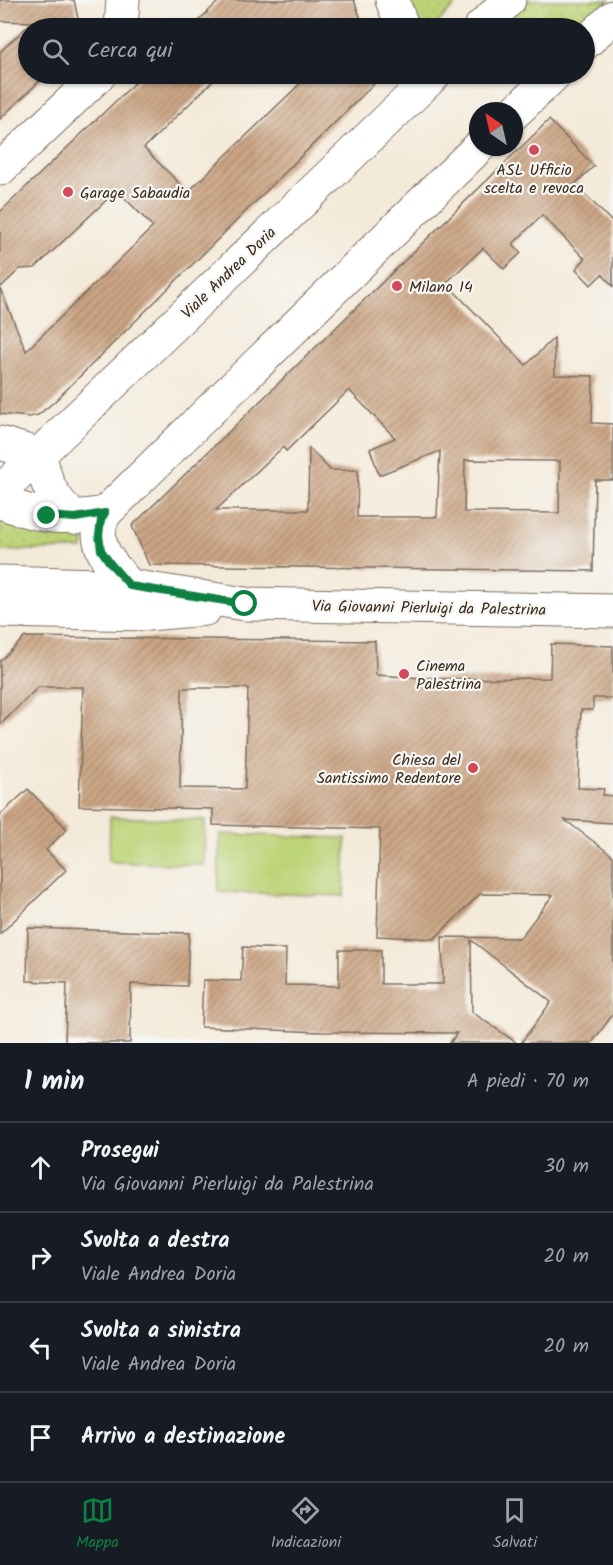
<!DOCTYPE html>
<html lang="it">
<meta charset="utf-8">
<style>
:root{--surface:#171b24;--page:#242831;--text:#f1f3f6;--muted:#9ea1a6;--line:#363941;--accent:#0b8043}
body{margin:0;font-family:Kalam,sans-serif;background:var(--page);color:var(--text)}
.compass{position:absolute;left:469px;top:102px;width:54px;height:54px;border-radius:50%;background:var(--surface);box-shadow:0 2px 4px #0004;rotate:326deg}
.stop{position:absolute;width:18px;height:18px;margin:-14px;border:4px solid #0b8043;border-radius:50%;background:#fff}
.stop.end{background:#0b8043;border-color:#fff;box-shadow:0 2px 6px #0008}
.list{margin:0;padding:0;list-style:none}
h2{display:flex;justify-content:space-between;align-items:center;height:78px;margin:0;padding:0 24px;font-size:26px}
h2 small{font-size:20px;font-weight:400;color:var(--muted)}
.list li{display:grid;grid-template-columns:39px 1fr auto;gap:18px;align-items:center;box-sizing:border-box;height:90px;padding:0 24px;border-top:2px solid var(--line)}
.list b{display:block;font-size:22px;white-space:nowrap}
.list p{margin:0;font-size:20px;white-space:nowrap;color:var(--muted)}
.list em{font-size:20px;font-style:normal;color:var(--muted)}
.icon{flex:none;width:33px;height:33px;fill:none;stroke:currentColor;stroke-width:2;stroke-linecap:round;stroke-linejoin:round}
.map{position:relative;flex:none;width:613px;height:1043px;overflow:hidden}
.search{position:absolute;background:var(--surface);box-shadow:0 2px 4px #0004;left:18px;right:18px;top:18px;height:66px;display:flex;align-items:center;gap:15px;box-sizing:border-box;padding:0 21px;border-radius:33px;color:var(--muted);font-size:22px}
.sheet{height:438px;background:var(--surface)}
nav{display:flex;justify-content:space-around;align-items:center;box-sizing:border-box;height:84px;border-top:2px solid var(--line);background:var(--surface);font-size:16px;color:var(--muted)}
nav a{display:grid;justify-items:center;gap:3px}
nav .on{color:var(--accent)}
.map>svg:first-child{display:block}
.grass{fill:url(#grass-dots);stroke:#7c7e4a;stroke-width:1.5}
.pitch{fill:#bdd377;stroke:#7c7e4a;stroke-width:1.5}
.building{fill:url(#building-hatch);fill-rule:evenodd}
.lines{fill:none;stroke-linecap:round;stroke-linejoin:round}
.minor-casing{stroke:#7c6d5f;stroke-width:35}
.minor{stroke:#fff;stroke-width:33}
.route{stroke:#0b8043;stroke-width:8}
.poi-dot{fill:#d1495b;stroke:#f6f6f2;stroke-width:2}
.labels{text-anchor:middle;stroke-width:4.5;stroke-linejoin:round;paint-order:stroke}
.poi-label{font-size:16px;fill:#3b2a1e;stroke:#f6f6f2;text-anchor:start}
.street-label{font-size:16px;fill:#3b2a1e;stroke:#f6f6f2}
</style>
<div class="map">
<svg width="613" height="1043" viewBox="0 0 613 1043">
<defs>
<pattern id="grass-dots" width="8" height="8" patternUnits="userSpaceOnUse" patternTransform="scale(1.5)"><rect width="8" height="8" fill="#bdd377"/><path d="M2 2h.1M6 6h.1" fill="none" stroke="#a3b566" stroke-width="1.8" stroke-linecap="round"/></pattern>
<pattern id="building-hatch" width="6" height="6" patternUnits="userSpaceOnUse" patternTransform="scale(1.5)"><rect width="6" height="6" fill="#cca685"/><path d="M-1 1l2-2M0 6l6-6M5 7l2-2" fill="none" stroke="#a7876c"/></pattern>
</defs>
<rect width="100%" height="100%" fill="#f6f6f2"/>
<filter id="ink" filterUnits="userSpaceOnUse"><feTurbulence type="fractalNoise" baseFrequency=".0167" numOctaves="2"/><feDisplacementMap in="SourceGraphic" scale="12" xChannelSelector="R" yChannelSelector="G"/><feConvolveMatrix kernelMatrix="1 2 1 2 8 2 1 2 1" color-interpolation-filters="sRGB"/></filter>
<filter id="wash" filterUnits="userSpaceOnUse"><feTurbulence type="fractalNoise" baseFrequency=".008" numOctaves="4" result="noise"/><feDisplacementMap in="SourceGraphic" scale="24" xChannelSelector="R" yChannelSelector="G"/><feGaussianBlur stdDeviation="1.35" result="paint"/><feColorMatrix in="noise" values="0 0 0 0 0 0 0 0 0 0 0 0 0 0 0 0 0 1.4 0 .05"/><feComposite in="paint" operator="in"/></filter>
<g filter="url(#wash)">
<rect width="100%" height="100%" fill="#f4ead9"/>
<!-- grass -->
<g class="grass">
<path d="M 409,0 L 456,0 L 457,3 L 432,28 L 420,28 Z"/>
<path d="M 525,0 L 609,0 L 579,28 L 529,28 L 524,24 L 507,17 Z"/>
<path d="M 0,510 L 47,529 L 85,533 L 83,549 L 0,551 Z"/>
</g>
<!-- pitch -->
<g class="pitch">
<path d="M 110,817 L 205,820 L 204,865 L 109,862 Z"/>
<path d="M 220,834 L 346,838 L 344,896 L 218,892 Z"/>
</g>
<g id="blocks">
<!-- building -->
<g class="building">
<path d="M 0,0 L 74,0 L 80,28 L 28,28 L 28,74 L 47,74 L 0,119 L 0,52 L 32,22 L 0,21 Z"/>
<path d="M 220,0 L 354,0 L 364,28 L 191,28 Z"/>
<path d="M 144,74 L 220,74 L 144,148 L 188,192 L 310,74 L 384,74 L 54,402 L 38,415 L 29,417 L 0,414 L 0,288 L 26,351 L 153,227 L 117,190 L 35,268 L 20,269 L 0,288 L 0,212 Z"/>
<path d="M 549,120 L 594,166 L 575,184 L 613,223 L 613,286 L 602,274 L 591,285 L 576,269 L 585,259 L 542,215 L 513,244 L 521,253 L 504,269 L 483,248 L 446,283 L 526,365 L 554,338 L 555,375 L 593,376 L 592,423 L 613,424 L 613,480 L 595,480 L 593,571 L 149,565 L 132,526 ZM 349,390 L 395,438 L 370,449 L 379,475 L 440,451 L 437,517 L 357,517 L 358,470 L 330,470 L 309,448 L 308,510 L 216,510 L 283,447 L 286,451 ZM 465,460 L 560,461 L 559,513 L 464,512 Z"/>
<path d="M 25,637 L 375,641 L 376,675 L 438,679 L 550,678 L 551,644 L 613,646 L 613,698 L 593,698 L 593,710 L 581,710 L 578,788 L 604,789 L 603,795 L 613,796 L 613,823 L 565,820 L 613,856 L 613,1014 L 592,1043 L 521,1043 L 551,1002 L 471,940 L 472,1012 L 517,1043 L 450,1043 L 457,1033 L 321,1032 L 201,1027 L 203,980 L 241,981 L 243,947 L 286,949 L 285,985 L 339,986 L 339,950 L 381,950 L 381,984 L 443,984 L 442,937 L 520,938 L 553,895 L 480,894 L 434,939 L 377,936 L 380,829 L 213,825 L 213,809 L 79,806 L 83,687 L 38,687 L 0,725 L 0,661 ZM 182,688 L 248,688 L 245,789 L 180,788 Z"/>
<path d="M 28,789 L 67,829 L 46,850 L 66,870 L 0,934 L 0,815 Z"/>
<path d="M 28,928 L 189,933 L 187,986 L 131,984 L 130,1043 L 65,1043 L 67,983 L 27,981 Z"/>
</g>
</g>
</g>
<g filter="url(#ink)">
<use href="#blocks" fill-opacity="0" stroke="#7c6d5f" stroke-width="1.5"/>
<g class="lines">
<defs>
<g id="minor">
<path d="M 392,0 L 403,28"/>
<path d="M 121,28 L 123,0"/>
<path d="M 480,28 L 509,0"/>
<path d="M 584,44 L 613,17"/>
<path d="M 514,113 L 555,74"/>
<path d="M 0,169 L 100,74"/>
<path d="M 0,443 L 40,455"/>
<path d="M 40,455 C 46,485 51,497 75,518"/>
<path d="M 0,492 L 435,74"/>
<path d="M 0,502 C 41,517 62,520 105,513"/>
<path d="M 0,582 L 130,586 L 245,604 L 613,611"/>
<path d="M 130,586 C 111,565 88,542 105,513 L 479,147"/>
<path d="M 0,611 L 148,614 L 205,609"/>
</g>
</defs>
<!-- minor casing -->
<use href="#minor" class="minor-casing"/>
<!-- minor -->
<use href="#minor" class="minor"/>
</g>
</g>
<g class="lines" filter="url(#ink)">
<!-- route -->
<path class="route" d="M 47,516 L 75,518 L 105,513 L 101,520 L 99,535 L 101,550 L 110,563 L 130,586 L 245,604"/>
</g>
<!-- markers -->
<g class="poi-dot">
<circle cx="534" cy="150" r="6"/>
<circle cx="68" cy="192" r="6"/>
<circle cx="397" cy="286" r="6"/>
<circle cx="404" cy="674" r="6"/>
<circle cx="473" cy="768" r="6"/>
</g>
<g class="labels">
<!-- poi labels -->
<g class="poi-label">
<text x="534" y="175" text-anchor="middle">ASL Ufficio<tspan x="534" dy="18">scelta e revoca</tspan></text>
<text x="80" y="198">Garage Sabaudia</text>
<text x="409" y="292">Milano 14</text>
<text x="416" y="671">Cinema<tspan x="416" dy="18">Palestrina</tspan></text>
<text x="461" y="765" text-anchor="end">Chiesa del<tspan x="461" dy="18">Santissimo Redentore</tspan></text>
</g>
<!-- street labels -->
<g class="street-label">
<text transform="translate(228 272) rotate(-44)" y="6">Viale Andrea Doria</text>
<text transform="translate(429 607) rotate(1)" y="6">Via Giovanni Pierluigi da Palestrina</text>
</g>
</g>
</svg>
<svg class="compass" viewBox="-18 -18 36 36"><path d="M0-13l5 13h-10z" fill="#e53935"/><path d="M0 13l5-13h-10z" fill="#9ea1a6"/></svg>
<div class="stop" style="left:245px;top:604px"></div>
<div class="stop end" style="left:47px;top:516px"></div>
<div class="search"><svg class="icon" aria-label="search" viewBox="0 0 24 24"><circle cx="10" cy="10" r="6"/><path d="M15 15l6 6"/></svg>Cerca qui</div>
</div>
<section class="sheet">
<h2>1 min<small>A piedi · 70 m</small></h2>
<ul class="list">
<li><svg class="icon" aria-label="ahead" viewBox="0 0 24 24"><path d="M12 20V5M6 11l6-6 6 6"/></svg><div><b>Prosegui</b><p>Via Giovanni Pierluigi da Palestrina</p></div><em>30 m</em></li>
<li><svg class="icon" aria-label="right" viewBox="0 0 24 24"><path d="M7 20v-9h11M14 6l5 5-5 5"/></svg><div><b>Svolta a destra</b><p>Viale Andrea Doria</p></div><em>20 m</em></li>
<li><svg class="icon" aria-label="left" viewBox="0 0 24 24"><path d="M17 20v-9H6M10 6l-5 5 5 5"/></svg><div><b>Svolta a sinistra</b><p>Viale Andrea Doria</p></div><em>20 m</em></li>
<li><svg class="icon" aria-label="arrive" viewBox="0 0 24 24"><path d="M6 21V4h12l-3 4 3 4H6"/></svg><div><b>Arrivo a destinazione</b></div></li>
</ul>
</section>
<nav>
<a class="on"><svg class="icon" aria-label="map" viewBox="0 0 24 24"><path d="M3 6l6-2 6 2 6-2v14l-6 2-6-2-6 2zM9 4v14M15 6v14"/></svg>Mappa</a>
<a><svg class="icon" aria-label="directions" viewBox="0 0 24 24"><path d="M12 3l9 9-9 9-9-9zM9 14v-3h6M13 9l2 2-2 2"/></svg>Indicazioni</a>
<a><svg class="icon" aria-label="saved" viewBox="0 0 24 24"><path d="M7 4h10v16l-5-4-5 4z"/></svg>Salvati</a>
</nav>
